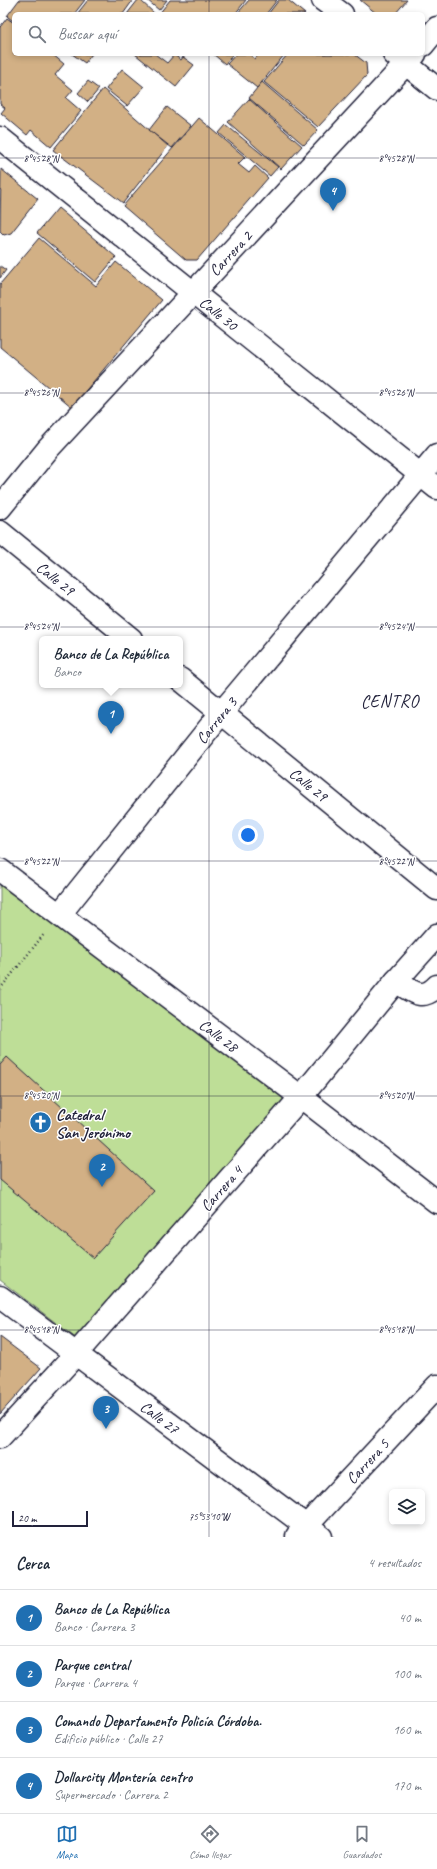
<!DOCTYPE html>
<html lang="es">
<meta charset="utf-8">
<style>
:root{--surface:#fff;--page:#f2f2f3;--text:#1f2937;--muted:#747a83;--line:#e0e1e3;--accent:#1f6fb2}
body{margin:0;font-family:Caveat,sans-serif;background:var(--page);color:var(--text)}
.controls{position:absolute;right:12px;bottom:12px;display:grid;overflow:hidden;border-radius:6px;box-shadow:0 2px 6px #0003}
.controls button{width:36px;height:36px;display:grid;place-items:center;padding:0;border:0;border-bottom:1px solid var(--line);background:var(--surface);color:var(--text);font:20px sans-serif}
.scale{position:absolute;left:12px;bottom:10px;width:76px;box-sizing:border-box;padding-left:4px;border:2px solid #22223b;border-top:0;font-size:11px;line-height:14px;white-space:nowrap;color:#22223b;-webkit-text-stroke:3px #fff;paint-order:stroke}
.you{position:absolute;left:248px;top:835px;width:14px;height:14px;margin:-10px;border:3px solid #fff;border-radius:50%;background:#1a73e8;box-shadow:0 0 0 6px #1a73e833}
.badge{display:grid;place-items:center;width:26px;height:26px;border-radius:50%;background:var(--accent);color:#fff;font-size:13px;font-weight:700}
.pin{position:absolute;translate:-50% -33px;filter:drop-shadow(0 1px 2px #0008)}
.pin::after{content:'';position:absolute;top:21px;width:14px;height:12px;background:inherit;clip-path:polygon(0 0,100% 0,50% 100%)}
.popup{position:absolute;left:39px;top:636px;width:144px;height:52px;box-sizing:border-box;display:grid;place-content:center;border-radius:6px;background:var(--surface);filter:drop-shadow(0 1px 3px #0005);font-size:13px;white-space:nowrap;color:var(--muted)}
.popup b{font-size:15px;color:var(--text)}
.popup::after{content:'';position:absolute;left:50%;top:100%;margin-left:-8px;border:8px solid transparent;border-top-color:var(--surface)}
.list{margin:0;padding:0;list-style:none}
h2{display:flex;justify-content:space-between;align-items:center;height:52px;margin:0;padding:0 16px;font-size:17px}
h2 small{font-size:13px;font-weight:400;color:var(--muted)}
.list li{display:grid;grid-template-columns:26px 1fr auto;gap:12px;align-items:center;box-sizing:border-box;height:56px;padding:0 16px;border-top:1px solid var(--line)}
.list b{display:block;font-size:15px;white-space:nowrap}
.list p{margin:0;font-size:13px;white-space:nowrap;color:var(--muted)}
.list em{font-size:13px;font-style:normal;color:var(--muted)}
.icon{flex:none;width:22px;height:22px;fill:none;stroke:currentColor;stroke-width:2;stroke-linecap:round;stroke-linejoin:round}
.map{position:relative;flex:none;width:437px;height:1537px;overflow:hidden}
.search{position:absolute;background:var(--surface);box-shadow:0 2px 6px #0003;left:12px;right:12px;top:12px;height:44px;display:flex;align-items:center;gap:10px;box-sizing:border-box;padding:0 14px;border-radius:6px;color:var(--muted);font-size:15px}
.sheet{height:276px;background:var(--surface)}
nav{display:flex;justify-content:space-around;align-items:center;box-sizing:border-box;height:56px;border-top:1px solid var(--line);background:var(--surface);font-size:11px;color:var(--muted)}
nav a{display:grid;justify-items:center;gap:2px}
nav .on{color:var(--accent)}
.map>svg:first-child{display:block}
.green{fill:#bede97;stroke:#708069}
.building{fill:#d2b085;stroke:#22223b}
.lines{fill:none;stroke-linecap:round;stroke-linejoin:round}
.minor-casing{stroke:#22223b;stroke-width:25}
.path{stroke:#22223b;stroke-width:2.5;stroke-dasharray:1 3;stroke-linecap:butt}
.minor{stroke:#fff;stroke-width:22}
.ticks{fill:none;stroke:#22223b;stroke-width:1;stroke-opacity:0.45}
.labels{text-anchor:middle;stroke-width:3;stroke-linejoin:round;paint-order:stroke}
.street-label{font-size:16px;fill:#22223b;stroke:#fff}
.poi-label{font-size:16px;font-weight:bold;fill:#22223b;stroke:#fff;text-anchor:start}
.neighbourhood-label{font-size:17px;letter-spacing:1px;fill:#22223b;stroke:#fff}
.ticks-label{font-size:10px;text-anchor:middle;fill:#22223b;stroke:#fff;stroke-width:3;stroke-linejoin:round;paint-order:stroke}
</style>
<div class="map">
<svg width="437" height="1537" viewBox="0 0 437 1537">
<rect width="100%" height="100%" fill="#fff"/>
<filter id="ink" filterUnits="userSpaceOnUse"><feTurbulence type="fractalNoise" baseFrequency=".025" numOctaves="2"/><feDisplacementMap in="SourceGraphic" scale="8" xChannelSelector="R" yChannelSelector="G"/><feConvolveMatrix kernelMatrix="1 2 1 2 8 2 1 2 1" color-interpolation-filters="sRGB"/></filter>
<g filter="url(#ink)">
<!-- green -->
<path class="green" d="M 0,876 L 288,1096 L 77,1339 L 0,1280 Z"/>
<!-- building -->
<g class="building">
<path d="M 19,0 L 85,0 L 74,14 L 14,14 L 14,22 L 7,16 Z"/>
<path d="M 88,0 L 133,0 L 123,14 L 77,14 Z"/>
<path d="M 138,0 L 140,0 L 155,14 L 127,14 Z"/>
<path d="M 147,0 L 167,0 L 159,10 Z"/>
<path d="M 170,0 L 246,0 L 235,14 L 159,14 Z"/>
<path d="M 249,0 L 277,0 L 266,14 L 237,14 Z"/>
<path d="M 279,0 L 288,0 L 305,14 L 268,14 Z"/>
<path d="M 360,0 L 407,0 L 395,14 L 377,14 Z"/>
<path d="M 7,18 L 14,23 L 14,54 L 52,54 L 64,64 L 55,75 L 73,90 L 66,98 L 81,111 L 51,147 L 31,130 L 27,135 L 1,113 L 5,108 L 0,104 L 0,27 Z"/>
<path d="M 72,54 L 92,54 L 85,63 Z"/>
<path d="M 135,54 L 155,54 L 167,63 L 174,55 L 181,60 L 183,57 L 194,65 L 176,87 Z"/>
<path d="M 213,54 L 233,54 L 225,64 Z"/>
<path d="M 236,54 L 249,54 L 255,59 L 259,54 L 285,54 L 257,88 L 227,64 Z"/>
<path d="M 288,54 L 354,54 L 366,63 L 367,75 L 318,127 L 264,82 Z"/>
<path d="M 122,69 L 144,87 L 127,106 L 106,89 Z"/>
<path d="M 88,81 L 99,89 L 88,102 L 78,93 Z"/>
<path d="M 262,82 L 318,130 L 304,145 L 249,98 Z"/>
<path d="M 103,89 L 168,146 L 123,203 L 53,150 Z"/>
<path d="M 249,99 L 302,146 L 281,169 L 228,122 Z"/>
<path d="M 167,107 L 191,126 L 172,148 L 149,130 Z"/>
<path d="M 199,118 L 245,157 L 238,164 L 249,173 L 255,166 L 268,178 L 197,260 L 186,260 L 123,206 Z"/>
<path d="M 226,125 L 278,167 L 270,176 L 219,133 Z"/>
<path d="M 1,169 L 38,199 L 11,233 L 4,235 L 0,231 Z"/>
<path d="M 58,208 L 116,257 L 95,282 L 37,233 Z"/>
<path d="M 39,238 L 96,286 L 116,262 L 162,300 L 72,407 L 0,347 L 0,284 Z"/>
<path d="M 0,266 L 6,270 L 0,278 Z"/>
<path d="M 7,1057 L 154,1191 L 93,1258 L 0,1180 L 0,1065 Z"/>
<path d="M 0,1337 L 41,1368 L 0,1414 Z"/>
</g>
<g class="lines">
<defs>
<g id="minor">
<path d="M 323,0 L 342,14"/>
<path d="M 423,45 L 437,28"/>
<path d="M 394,54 L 437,89"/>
<path d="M 0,138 L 437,488"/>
<path d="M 0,508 L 48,449 L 415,54"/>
<path d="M 0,532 L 131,639"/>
<path d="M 180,679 L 437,889"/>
<path d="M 0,870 L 301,1097 L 437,1202"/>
<path d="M 60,914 L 222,712 L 437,455"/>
<path d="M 396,981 C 412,991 421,1002 437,986"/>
<path d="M 0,1297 L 321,1537"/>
<path d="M 0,1437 L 76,1354 L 301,1097 L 396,981 L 437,935"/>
<path d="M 297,1536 L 437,1386"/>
</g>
</defs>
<!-- minor casing -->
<use href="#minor" class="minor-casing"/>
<!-- path -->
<path class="path" d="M 0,989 L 45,933"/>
<!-- minor -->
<use href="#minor" class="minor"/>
</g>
</g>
<!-- ticks -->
<path class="ticks" d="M 209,0 L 209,14M 209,54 L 209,1537M 0,158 L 437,158M 0,393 L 437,393M 0,627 L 437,627M 0,861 L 437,861M 0,1096 L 437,1096M 0,1330 L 437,1330"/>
<!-- icons -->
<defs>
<symbol id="church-disc" viewBox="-11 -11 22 22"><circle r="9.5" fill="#1f6fb2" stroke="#fff"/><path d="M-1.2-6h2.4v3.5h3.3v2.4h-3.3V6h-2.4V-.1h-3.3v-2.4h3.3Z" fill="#fff"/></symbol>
</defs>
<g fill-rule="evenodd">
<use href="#church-disc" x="28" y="1110" width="25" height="25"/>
</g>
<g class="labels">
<!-- street labels -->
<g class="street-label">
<text transform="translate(230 253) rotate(-47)" y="6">Carrera 2</text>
<text transform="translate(219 313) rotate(39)" y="6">Calle 30</text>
<text transform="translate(56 578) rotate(39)" y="6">Calle 29</text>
<text transform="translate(216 720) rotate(-51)" y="6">Carrera 3</text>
<text transform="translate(309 784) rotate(39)" y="6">Calle 29</text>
<text transform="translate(219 1035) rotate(37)" y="6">Calle 28</text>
<text transform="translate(221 1188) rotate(-49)" y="6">Carrera 4</text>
<text transform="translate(160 1417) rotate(37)" y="6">Calle 27</text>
<text transform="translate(367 1461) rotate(-47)" y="6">Carrera 5</text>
</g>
<!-- poi labels -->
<g class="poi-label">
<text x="56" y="1120">Catedral<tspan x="56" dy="18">San Jerónimo</tspan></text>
</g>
<!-- neighbourhood labels -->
<g class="neighbourhood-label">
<text x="390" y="707">CENTRO</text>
</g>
</g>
<g class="ticks-label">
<text x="41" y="162">8°45'28"N</text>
<text x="396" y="162">8°45'28"N</text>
<text x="41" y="396">8°45'26"N</text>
<text x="396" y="396">8°45'26"N</text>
<text x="41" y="630">8°45'24"N</text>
<text x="396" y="630">8°45'24"N</text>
<text x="41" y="865">8°45'22"N</text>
<text x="396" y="865">8°45'22"N</text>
<text x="41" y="1099">8°45'20"N</text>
<text x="396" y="1099">8°45'20"N</text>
<text x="41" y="1333">8°45'18"N</text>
<text x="396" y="1333">8°45'18"N</text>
<text x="209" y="1520">75°53'10"W</text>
</g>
</svg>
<div class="controls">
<button><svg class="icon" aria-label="layers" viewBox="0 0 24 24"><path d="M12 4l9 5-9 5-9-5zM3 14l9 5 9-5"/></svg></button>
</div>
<div class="scale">20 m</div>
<div class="you"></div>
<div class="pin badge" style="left:111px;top:734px">1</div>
<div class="popup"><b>Banco de La República</b>Banco</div>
<div class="pin badge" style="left:102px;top:1187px">2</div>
<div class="pin badge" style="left:106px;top:1429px">3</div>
<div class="pin badge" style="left:333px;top:211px">4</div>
<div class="search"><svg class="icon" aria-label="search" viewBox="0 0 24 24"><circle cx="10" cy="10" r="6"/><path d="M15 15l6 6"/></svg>Buscar aquí</div>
</div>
<section class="sheet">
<h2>Cerca<small>4 resultados</small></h2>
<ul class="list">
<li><span class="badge">1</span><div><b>Banco de La República</b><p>Banco · Carrera 3</p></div><em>40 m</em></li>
<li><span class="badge">2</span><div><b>Parque central</b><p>Parque · Carrera 4</p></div><em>100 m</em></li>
<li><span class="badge">3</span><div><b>Comando Departamento Policía Córdoba.</b><p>Edificio público · Calle 27</p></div><em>160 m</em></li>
<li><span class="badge">4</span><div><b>Dollarcity Montería centro</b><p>Supermercado · Carrera 2</p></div><em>170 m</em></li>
</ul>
</section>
<nav>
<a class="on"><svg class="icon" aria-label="map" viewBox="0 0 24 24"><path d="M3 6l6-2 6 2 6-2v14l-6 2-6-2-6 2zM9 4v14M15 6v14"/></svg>Mapa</a>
<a><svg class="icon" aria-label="directions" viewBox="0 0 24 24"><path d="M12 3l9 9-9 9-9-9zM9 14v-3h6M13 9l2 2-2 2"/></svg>Cómo llegar</a>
<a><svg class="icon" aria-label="saved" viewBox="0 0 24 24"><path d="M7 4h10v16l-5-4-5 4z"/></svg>Guardados</a>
</nav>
